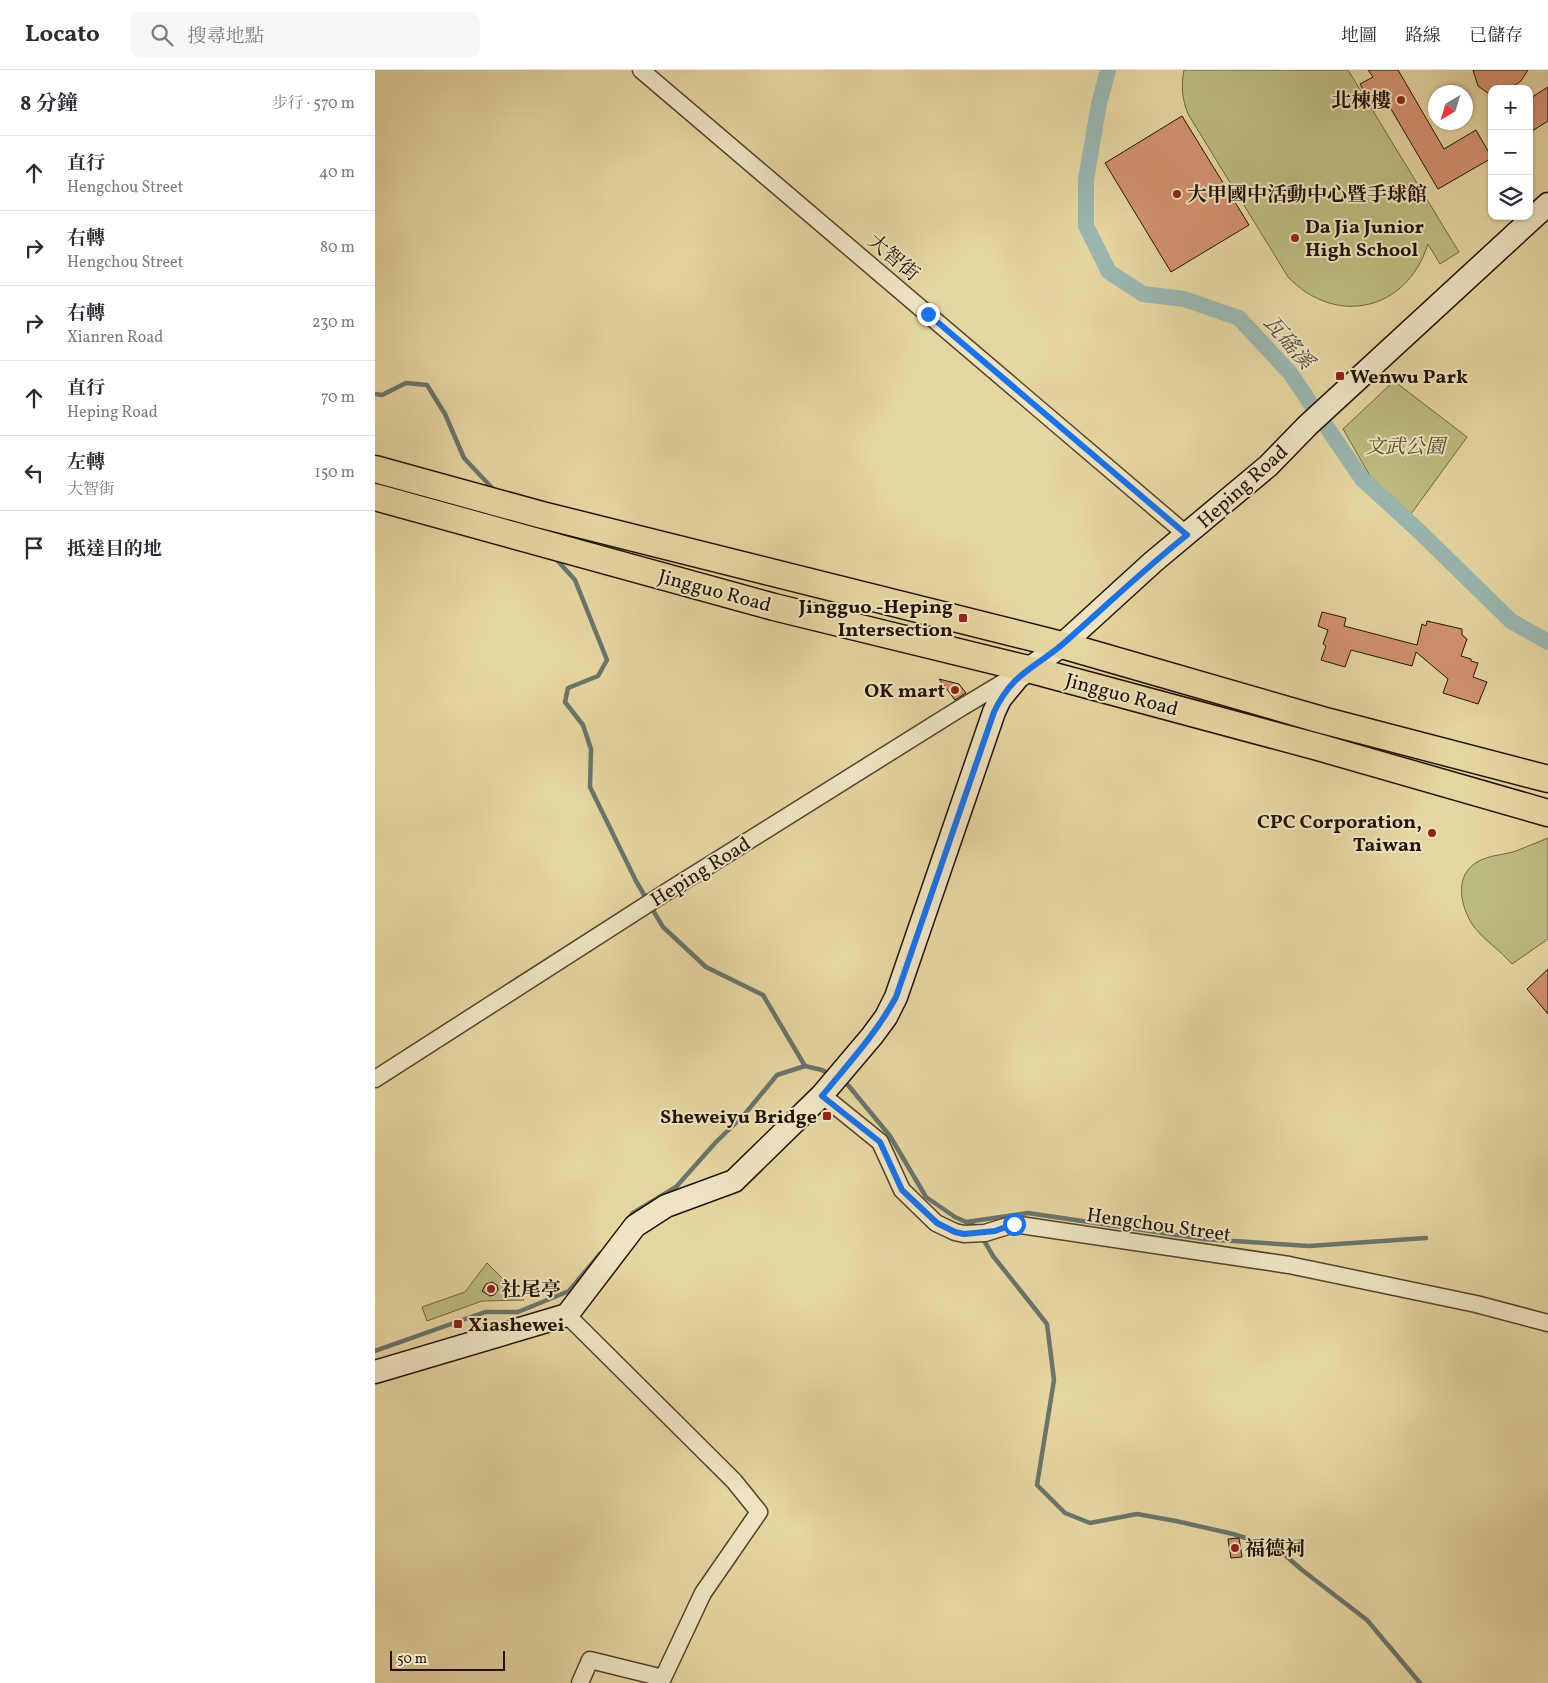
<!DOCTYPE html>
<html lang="zh-TW">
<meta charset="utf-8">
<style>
:root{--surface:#fff;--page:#f7f7f7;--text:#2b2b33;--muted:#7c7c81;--line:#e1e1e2}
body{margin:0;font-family:Vollkorn,"Noto Serif TC",serif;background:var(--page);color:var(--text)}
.controls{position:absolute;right:15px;top:15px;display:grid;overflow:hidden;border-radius:10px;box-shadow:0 1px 4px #0004}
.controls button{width:45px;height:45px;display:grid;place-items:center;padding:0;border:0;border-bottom:1px solid var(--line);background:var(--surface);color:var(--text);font:25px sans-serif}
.compass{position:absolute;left:1053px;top:15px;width:45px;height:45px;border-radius:50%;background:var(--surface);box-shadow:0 1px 4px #0004;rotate:218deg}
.scale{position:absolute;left:15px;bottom:12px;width:115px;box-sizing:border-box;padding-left:5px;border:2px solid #231203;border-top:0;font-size:14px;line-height:18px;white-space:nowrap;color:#231203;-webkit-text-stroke:4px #eee4c2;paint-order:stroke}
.stop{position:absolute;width:15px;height:15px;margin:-11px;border:4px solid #1a73e8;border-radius:50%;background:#fff}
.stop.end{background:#1a73e8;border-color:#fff;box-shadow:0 1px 5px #0008}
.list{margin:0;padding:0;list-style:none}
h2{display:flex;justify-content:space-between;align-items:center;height:65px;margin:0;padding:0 20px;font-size:21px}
h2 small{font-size:16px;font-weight:400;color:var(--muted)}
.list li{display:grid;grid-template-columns:32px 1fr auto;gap:15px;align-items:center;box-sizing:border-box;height:75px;padding:0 20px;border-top:1px solid var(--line)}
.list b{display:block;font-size:19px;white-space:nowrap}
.list p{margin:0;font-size:16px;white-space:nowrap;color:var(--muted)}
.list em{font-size:16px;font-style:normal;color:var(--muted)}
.icon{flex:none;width:28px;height:28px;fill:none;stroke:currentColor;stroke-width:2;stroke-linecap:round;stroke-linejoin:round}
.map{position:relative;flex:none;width:1173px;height:1613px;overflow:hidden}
header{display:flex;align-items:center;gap:30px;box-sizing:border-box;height:70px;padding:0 25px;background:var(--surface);border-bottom:1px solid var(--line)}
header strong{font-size:24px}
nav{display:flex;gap:28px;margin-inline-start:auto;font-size:18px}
.search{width:350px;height:45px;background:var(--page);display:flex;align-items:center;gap:12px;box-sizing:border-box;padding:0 18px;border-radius:10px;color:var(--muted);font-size:19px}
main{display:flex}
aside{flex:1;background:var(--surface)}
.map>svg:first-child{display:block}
.green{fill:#bcbb7f;stroke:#706641}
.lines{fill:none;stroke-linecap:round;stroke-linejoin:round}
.stream{stroke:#6a746a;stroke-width:4.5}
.canal{stroke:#99b6af;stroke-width:16}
.building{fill:#d29270;stroke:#231203}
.street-casing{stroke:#54432a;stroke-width:19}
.secondary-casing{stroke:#231203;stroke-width:25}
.primary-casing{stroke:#231203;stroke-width:29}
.street{stroke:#eee4c2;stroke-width:16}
.secondary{stroke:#eee4c2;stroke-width:22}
.primary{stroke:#e5d5a1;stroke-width:26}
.route{stroke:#1a73e8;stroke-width:6}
.poi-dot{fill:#8f2418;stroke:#eee4c2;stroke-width:2}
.labels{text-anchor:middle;stroke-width:4;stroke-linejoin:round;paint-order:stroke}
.poi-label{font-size:20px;font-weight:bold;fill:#231203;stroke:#eee4c2;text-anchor:start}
.street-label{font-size:20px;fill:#231203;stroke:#eee4c2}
.park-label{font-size:20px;font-style:italic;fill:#594d2e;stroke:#eee4c2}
.water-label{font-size:21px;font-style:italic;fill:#4c4b3f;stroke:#eee4c2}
</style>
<header>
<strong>Locato</strong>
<div class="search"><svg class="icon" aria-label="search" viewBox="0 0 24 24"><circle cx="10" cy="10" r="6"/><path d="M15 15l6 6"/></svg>搜尋地點</div>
<nav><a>地圖</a><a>路線</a><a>已儲存</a></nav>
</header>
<main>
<aside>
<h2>8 分鐘<small>步行 · 570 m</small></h2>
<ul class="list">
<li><svg class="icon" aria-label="ahead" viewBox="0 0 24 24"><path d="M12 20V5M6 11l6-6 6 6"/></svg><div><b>直行</b><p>Hengchou Street</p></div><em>40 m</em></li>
<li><svg class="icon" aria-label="right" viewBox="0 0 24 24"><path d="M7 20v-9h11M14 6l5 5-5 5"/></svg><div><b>右轉</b><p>Hengchou Street</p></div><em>80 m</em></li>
<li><svg class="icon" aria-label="right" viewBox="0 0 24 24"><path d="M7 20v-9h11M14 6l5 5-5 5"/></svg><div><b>右轉</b><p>Xianren Road</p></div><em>230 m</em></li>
<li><svg class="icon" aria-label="ahead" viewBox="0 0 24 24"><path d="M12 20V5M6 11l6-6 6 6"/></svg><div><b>直行</b><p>Heping Road</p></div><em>70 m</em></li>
<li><svg class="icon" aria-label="left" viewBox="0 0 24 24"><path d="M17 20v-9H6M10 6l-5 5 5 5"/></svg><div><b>左轉</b><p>大智街</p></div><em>150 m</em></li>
<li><svg class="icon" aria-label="arrive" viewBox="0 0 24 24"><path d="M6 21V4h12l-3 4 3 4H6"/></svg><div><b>抵達目的地</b></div></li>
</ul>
</aside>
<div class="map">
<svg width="1173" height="1613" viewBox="0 0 1173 1613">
<rect width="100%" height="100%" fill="#e5d5a1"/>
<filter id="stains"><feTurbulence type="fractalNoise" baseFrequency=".004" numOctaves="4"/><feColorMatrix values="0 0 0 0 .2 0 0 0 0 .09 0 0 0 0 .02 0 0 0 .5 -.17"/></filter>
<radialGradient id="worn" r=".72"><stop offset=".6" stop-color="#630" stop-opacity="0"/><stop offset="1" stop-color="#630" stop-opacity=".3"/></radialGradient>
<!-- green -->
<g class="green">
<path d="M 809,0 L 973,0 L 1084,182 L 1065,194 L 1053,174 C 1032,241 961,257 913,207 L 813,44 C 807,28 806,17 809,0 Z"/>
<path d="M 1019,311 L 1092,367 L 1036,444 L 995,406 L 968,359 Z"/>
<path d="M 1173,768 L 1173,869 L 1137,894 C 1126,881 1110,871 1099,857 C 1085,837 1078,804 1104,791 C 1115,785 1129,785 1141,781 C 1152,777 1162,772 1173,768 Z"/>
<path d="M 112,1193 L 149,1230 L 107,1231 L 52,1251 L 47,1237 L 90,1222 Z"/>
</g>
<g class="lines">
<!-- stream -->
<g class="stream">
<path d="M 0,324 L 7,325 L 31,313 L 52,315 L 70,344 L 89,388 L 119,420"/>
<path d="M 181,489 L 200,510 L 232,590 L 223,606 L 193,618 L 190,632 L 208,655 L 216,679 L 215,717 L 261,811 L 272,830"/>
<path d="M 276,837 L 288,857 L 331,897 L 388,925 L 430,996 L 447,1000 L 455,1005"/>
<path d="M 466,1011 L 473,1015 L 515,1066 L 551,1127 L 580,1147 L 600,1156 L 602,1158"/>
<path d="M 254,1148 L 258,1143 L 301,1117 L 341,1072 L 369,1045 L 402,1005 L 430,996"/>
<path d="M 591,1152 L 653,1143 L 829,1169 L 934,1176 L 1051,1168"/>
<path d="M 607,1167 L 618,1186 L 672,1254 L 679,1310 L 662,1415 L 690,1443 L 715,1453 L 762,1444 L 801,1451 L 858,1464 L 902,1478 L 927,1500 L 992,1550 L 1045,1613"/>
<path d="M 0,1281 L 110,1242 L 143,1242 L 194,1221 L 225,1184"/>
</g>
<!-- canal -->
<path class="canal" d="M 733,0 L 724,34 L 711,109 L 711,156 L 734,202 L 768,224 L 809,229 L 864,248 L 915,303 L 987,409 L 1045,462 L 1136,551 L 1173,572"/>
</g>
<!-- building -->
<g class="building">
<path d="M 993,0 L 1023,0 L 1069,79 L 1101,60 L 1117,88 L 1063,119 L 1013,34 L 999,41 L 985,14 L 998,7 Z"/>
<path d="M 1098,0 L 1153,0 L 1146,11 L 1134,19 L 1117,19 L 1117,26 L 1103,16 Z"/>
<path d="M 1173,17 L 1173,51 L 1154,63 L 1154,29 Z"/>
<path d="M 807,46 L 874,155 L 796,202 L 730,93 Z"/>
<path d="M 947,542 L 971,548 L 969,556 L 1042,575 L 1047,554 L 1051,556 L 1052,551 L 1087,559 L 1087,565 L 1092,569 L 1086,586 L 1096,589 L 1096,591 L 1103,593 L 1098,607 L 1112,612 L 1103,634 L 1068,623 L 1073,609 L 1041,582 L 1037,596 L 976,580 L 970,597 L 946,590 L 951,576 L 948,574 L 953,560 L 943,556 Z"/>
<path d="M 564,609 L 584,614 L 591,623 L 580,630 Z"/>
<path d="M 1173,899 L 1173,944 L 1152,919 Z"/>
<path d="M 117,1212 L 122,1215 L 123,1220 L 119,1225 L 115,1226 L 107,1221 L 111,1214 Z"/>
<path d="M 864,1468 L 867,1487 L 856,1488 L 853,1469 Z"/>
</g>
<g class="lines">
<defs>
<g id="street">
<path d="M 266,0 L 812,465"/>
<path d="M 0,1009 L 293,821 L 584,639 L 639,606"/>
<path d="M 447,1025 L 505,1072 L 527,1120 L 561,1153 L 580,1162 L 589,1164 L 610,1163 L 639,1154 L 914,1195 L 1101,1234 L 1173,1253"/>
<path d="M 192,1245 L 359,1411 L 384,1442 L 328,1523 L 288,1608 L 215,1590 L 205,1613"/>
</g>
<path id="secondary" d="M 0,1302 L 192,1245 L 260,1156 L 291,1136 L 359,1111 L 447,1025 L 497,966 L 511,947 L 521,927 L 619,642 L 625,629 L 643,607 L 687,575 L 778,492 L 893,396 L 933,355 L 1173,134"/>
<g id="primary">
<path d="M 0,399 L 167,445 L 687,575 L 947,650 L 1173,709"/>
<path d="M 0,427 L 399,537 L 653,599 L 943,677 L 1173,743"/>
</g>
</defs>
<!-- street casing -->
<use href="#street" class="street-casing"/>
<!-- secondary casing -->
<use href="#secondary" class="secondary-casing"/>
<!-- primary casing -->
<use href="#primary" class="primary-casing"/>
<!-- street -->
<use href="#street" class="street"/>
<!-- secondary -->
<use href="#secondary" class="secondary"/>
<!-- primary -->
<use href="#primary" class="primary"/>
</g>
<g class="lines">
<!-- route -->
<path class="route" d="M 553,244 L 812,465 C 769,499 730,537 689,573 C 659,599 638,602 619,642 L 521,927 C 501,964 473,994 447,1026 L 505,1072 L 527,1120 L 562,1153 L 580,1162 L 589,1164 L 620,1161 L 639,1154"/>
</g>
<!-- markers -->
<g class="poi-dot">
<circle cx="1026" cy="30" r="5"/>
<circle cx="802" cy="124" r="5"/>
<circle cx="920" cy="168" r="5"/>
<rect x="960" y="301" width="10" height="10" rx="2.5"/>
<rect x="583" y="543" width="10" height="10" rx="2.5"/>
<circle cx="580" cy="620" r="5"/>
<circle cx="1057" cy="763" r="5"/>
<rect x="447" y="1041" width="10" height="10" rx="2.5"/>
<circle cx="116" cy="1219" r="5"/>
<rect x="78" y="1249" width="10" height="10" rx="2.5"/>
<circle cx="860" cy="1478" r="5"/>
</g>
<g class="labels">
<!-- poi labels -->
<g class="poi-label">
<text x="1016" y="37" text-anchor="end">北棟樓</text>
<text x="812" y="131">大甲國中活動中心暨手球館</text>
<text x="930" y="163">Da Jia Junior<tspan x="930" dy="23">High School</tspan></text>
<text x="975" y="313">Wenwu Park</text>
<text x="578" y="543" text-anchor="end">Jingguo -Heping<tspan x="578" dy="23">Intersection</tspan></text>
<text x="570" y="627" text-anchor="end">OK mart</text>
<text x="1047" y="758" text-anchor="end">CPC Corporation,<tspan x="1047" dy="23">Taiwan</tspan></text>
<text x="442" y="1053" text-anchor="end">Sheweiyu Bridge</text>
<text x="126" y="1226">社尾亭</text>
<text x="93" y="1261">Xiashewei</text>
<text x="870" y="1485">福德祠</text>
</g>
<!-- street labels -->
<g class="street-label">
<text transform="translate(519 187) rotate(40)" y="7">大智街</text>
<text transform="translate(867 416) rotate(-42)" y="7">Heping Road</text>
<text transform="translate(340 520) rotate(15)" y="7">Jingguo Road</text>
<text transform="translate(747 624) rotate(15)" y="7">Jingguo Road</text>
<text transform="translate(325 801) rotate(-32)" y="7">Heping Road</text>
<text transform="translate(784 1154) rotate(8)" y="7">Hengchou Street</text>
</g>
<!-- park labels -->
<g class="park-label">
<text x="1030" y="383">文武公園</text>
</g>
<!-- water labels -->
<g class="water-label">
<text transform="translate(914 272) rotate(49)" y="7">瓦磘溪</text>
</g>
</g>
<rect width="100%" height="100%" filter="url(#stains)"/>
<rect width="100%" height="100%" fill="url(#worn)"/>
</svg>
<div class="controls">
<button>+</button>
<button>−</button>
<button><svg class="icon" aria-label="layers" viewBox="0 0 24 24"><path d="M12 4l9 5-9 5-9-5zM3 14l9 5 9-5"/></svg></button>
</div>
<svg class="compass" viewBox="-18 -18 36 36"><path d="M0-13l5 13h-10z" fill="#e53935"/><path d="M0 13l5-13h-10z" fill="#7c7c81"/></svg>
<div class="scale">50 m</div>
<div class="stop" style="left:639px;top:1154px"></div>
<div class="stop end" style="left:553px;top:244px"></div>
</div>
</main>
